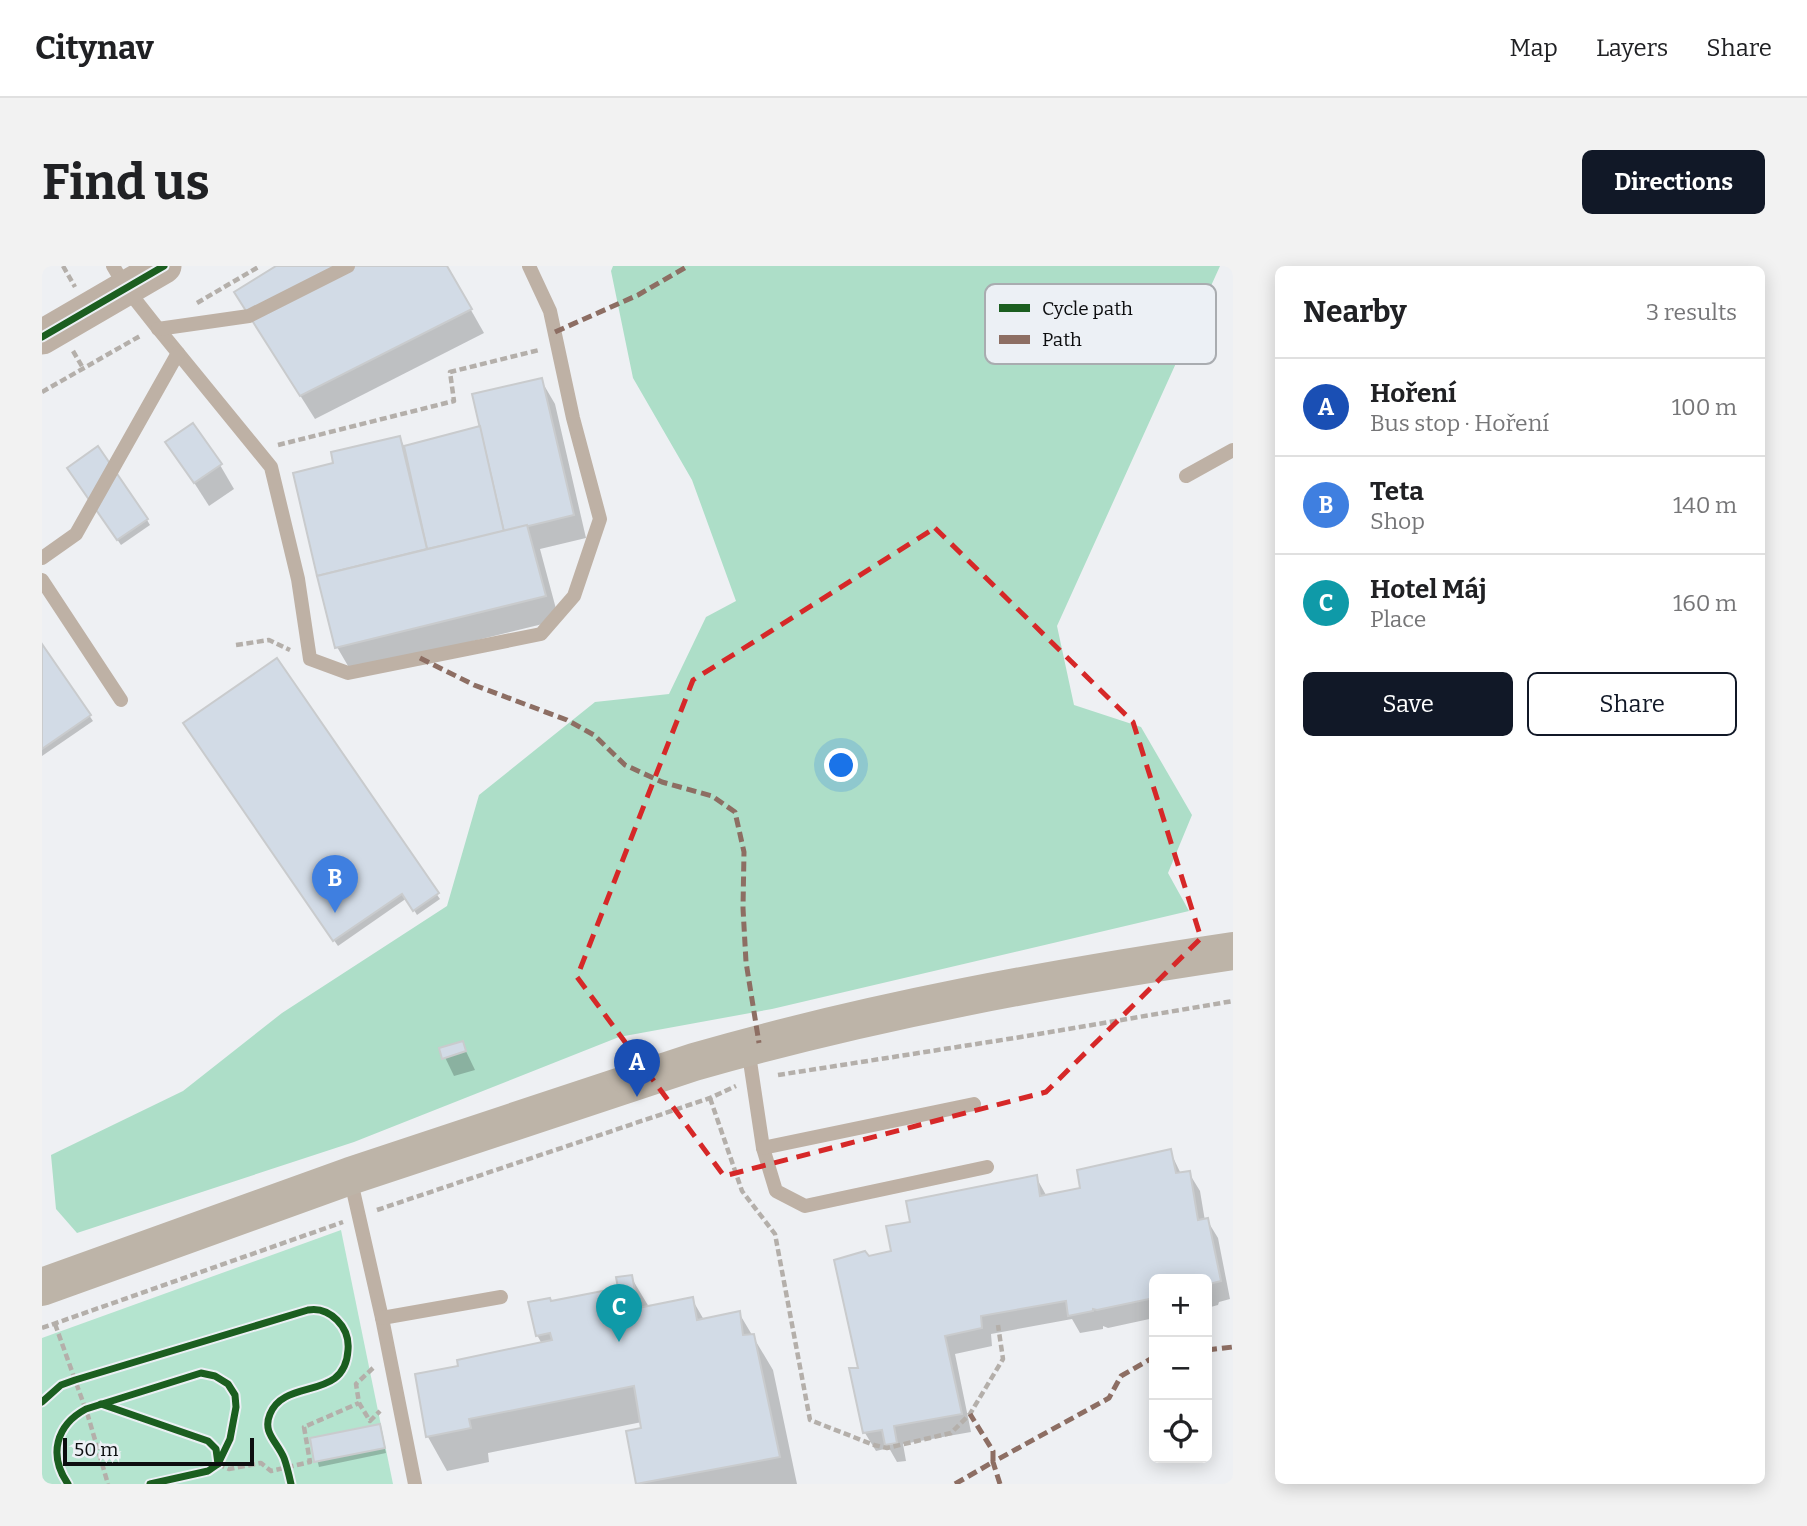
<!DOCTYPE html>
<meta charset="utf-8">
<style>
:root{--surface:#fff;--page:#f2f2f2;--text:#202124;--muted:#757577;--line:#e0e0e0;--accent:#111827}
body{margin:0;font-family:Bitter,serif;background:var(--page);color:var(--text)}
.controls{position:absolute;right:21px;bottom:21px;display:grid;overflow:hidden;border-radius:10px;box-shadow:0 4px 18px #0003}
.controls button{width:63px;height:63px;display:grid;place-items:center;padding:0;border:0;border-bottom:2px solid var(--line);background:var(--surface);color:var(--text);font:35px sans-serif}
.scale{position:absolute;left:21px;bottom:18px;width:191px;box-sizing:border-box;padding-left:7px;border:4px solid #0c0d0f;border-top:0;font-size:19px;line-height:24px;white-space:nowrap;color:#0c0d0f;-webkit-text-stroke:5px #ecf0f5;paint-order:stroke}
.you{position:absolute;left:800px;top:500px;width:24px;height:24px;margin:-18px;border:5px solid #fff;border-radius:50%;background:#1a73e8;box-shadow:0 0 0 10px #1a73e833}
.badge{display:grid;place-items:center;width:46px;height:46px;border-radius:50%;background:var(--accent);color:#fff;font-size:23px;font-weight:700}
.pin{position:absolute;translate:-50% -58px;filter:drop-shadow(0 2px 4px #0008)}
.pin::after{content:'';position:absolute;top:37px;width:24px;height:21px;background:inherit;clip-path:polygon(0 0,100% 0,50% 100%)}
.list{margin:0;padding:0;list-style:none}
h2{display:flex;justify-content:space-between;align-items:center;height:91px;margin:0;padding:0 28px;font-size:30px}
h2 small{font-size:23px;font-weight:400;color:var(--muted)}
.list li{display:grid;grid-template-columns:46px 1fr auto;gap:21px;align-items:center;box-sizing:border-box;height:98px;padding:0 28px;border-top:2px solid var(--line)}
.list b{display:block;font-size:26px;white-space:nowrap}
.list p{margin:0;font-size:23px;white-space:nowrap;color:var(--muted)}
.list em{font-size:23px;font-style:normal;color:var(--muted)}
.actions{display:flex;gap:14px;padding:21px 28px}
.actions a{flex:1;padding:16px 0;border:2px solid var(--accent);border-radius:10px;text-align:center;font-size:24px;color:var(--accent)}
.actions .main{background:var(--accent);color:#fff}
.icon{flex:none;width:38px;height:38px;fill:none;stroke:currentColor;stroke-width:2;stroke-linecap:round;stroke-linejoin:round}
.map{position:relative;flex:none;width:1191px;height:1218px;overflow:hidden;border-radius:10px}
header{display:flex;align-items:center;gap:42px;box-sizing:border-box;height:98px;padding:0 35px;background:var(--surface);border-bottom:2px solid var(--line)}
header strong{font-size:33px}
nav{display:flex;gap:38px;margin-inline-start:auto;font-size:24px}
.intro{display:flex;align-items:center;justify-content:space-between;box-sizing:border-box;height:168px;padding:0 42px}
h1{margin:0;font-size:49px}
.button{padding:18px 32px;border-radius:10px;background:var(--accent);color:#fff;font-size:24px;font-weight:700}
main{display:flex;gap:42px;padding:0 42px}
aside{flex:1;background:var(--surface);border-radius:10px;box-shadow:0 4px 18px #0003}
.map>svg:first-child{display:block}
.green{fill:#b4e4cf}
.forest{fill:#addec8}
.shadow{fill:#0003}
.building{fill:#d2dbe6;stroke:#c9cbcd;stroke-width:2}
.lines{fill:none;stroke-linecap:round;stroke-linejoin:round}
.path{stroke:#b4afaa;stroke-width:4.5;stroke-dasharray:7 3.5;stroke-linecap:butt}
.service{stroke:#beb1a5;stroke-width:14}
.tertiary{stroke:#beb1a5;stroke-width:35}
.primary{stroke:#bdb4a8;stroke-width:38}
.quiet{stroke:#8d6e63;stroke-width:5;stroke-dasharray:10 5;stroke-linecap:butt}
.cycleway-casing{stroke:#ecf0f5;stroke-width:11}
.cycleway{stroke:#1b5e20;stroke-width:7}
.marked{fill:none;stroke:#d62828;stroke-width:5;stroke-dasharray:14 9;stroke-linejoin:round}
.key{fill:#ecf0f5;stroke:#a9acb0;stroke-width:2}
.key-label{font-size:19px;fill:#0c0d0f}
</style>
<header>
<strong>Citynav</strong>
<nav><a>Map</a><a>Layers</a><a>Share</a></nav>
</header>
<div class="intro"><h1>Find us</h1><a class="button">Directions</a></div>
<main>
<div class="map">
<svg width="1191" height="1218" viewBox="0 0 1191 1218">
<rect width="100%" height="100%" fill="#eef0f3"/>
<!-- green -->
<path class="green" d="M 299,964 L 351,1218 L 0,1218 L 0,1072 Z"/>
<!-- forest -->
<path class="forest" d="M 571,0 L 1178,0 L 1015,360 L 1032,439 L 1099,461 L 1150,549 L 1126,607 L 1147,645 L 730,743 L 577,771 L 312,876 L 35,967 L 14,943 L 9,889 L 141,825 L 240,747 L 405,640 L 437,529 L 553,436 L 627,428 L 664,351 L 694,335 L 650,214 L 591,112 L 569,5 Z"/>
<!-- shadow -->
<g class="shadow">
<path d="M 237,0 L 404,0 L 442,67 L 273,153 L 208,50 Z"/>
<path d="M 499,114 L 513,138 L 544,272 L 498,283 L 517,354 L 309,405 L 295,381 L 276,310 L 293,198 L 358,172 L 363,182 L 440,161 Z"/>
<path d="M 126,176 L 178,199 L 192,223 L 167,240 Z"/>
<path d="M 30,207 L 105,254 L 108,259 L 79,279 Z"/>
<path d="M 0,381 L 51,455 L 0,490 Z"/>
<path d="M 234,395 L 398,633 L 375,649 L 365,632 L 296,680 L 146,463 Z"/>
<path d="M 420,777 L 433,804 L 412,810 L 399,783 Z"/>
<path d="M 1128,885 L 1139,908 L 1147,907 L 1158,925 L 1163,955 L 1165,954 L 1176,972 L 1188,1033 L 1177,1036 L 1176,1039 L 1165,1042 L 1165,1013 L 1112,1013 L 1112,1052 L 1066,1062 L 1061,1060 L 1061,1063 L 1038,1067 L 1030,1053 L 949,1068 L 950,1080 L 913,1088 L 929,1166 L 861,1178 L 864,1195 L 855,1196 L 847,1182 L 834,1185 L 823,1167 L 818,1103 L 827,992 L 851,986 L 870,957 L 994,911 L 1004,929 L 1041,923 Z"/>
<path d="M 589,1011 L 607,1041 L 650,1033 L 662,1054 L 697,1047 L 731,1104 L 755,1218 L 596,1218 L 586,1166 L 601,1163 L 600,1156 L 446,1187 L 447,1196 L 405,1205 L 386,1171 L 418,1102 L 500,1078 L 495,1069 L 509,1037 L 578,1024 Z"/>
<path d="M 337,1160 L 344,1187 L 277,1201 L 270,1173 Z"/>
</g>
<!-- building -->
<g class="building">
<path d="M 234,0 L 405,0 L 430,43 L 258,130 L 192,26 Z"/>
<path d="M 500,112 L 532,249 L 462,266 L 430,128 Z"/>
<path d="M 151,157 L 180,198 L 152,217 L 123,176 Z"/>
<path d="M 438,160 L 462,266 L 385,283 L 362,180 Z"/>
<path d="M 358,170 L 385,283 L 275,310 L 251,207 L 291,197 L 289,186 Z"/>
<path d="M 56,180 L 106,253 L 75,274 L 25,202 Z"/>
<path d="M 485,259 L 504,330 L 293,382 L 275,310 Z"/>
<path d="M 0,378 L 49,449 L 0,483 Z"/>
<path d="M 235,392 L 397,627 L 371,645 L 360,628 L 291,675 L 141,457 Z"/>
<path d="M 421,775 L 424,785 L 400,793 L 397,782 Z"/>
<path d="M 1129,883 L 1134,907 L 1148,905 L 1156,954 L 1166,952 L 1179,1015 L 1167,1018 L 1165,1022 L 1165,1013 L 1112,1013 L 1112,1032 L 1055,1044 L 1051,1043 L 1051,1045 L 1026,1050 L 1024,1035 L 939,1050 L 940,1062 L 903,1070 L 920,1148 L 852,1160 L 855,1177 L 843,1179 L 840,1164 L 821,1167 L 807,1102 L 816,1102 L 792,994 L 823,985 L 827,990 L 849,985 L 844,960 L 868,956 L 864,935 L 995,909 L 998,930 L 1038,922 L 1035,904 Z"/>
<path d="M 590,1009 L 596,1042 L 651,1031 L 655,1054 L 698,1045 L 701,1069 L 712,1068 L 738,1191 L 594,1218 L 584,1165 L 599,1162 L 592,1120 L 427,1153 L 429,1162 L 384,1171 L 373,1108 L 416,1100 L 415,1094 L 510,1074 L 508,1067 L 494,1070 L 486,1036 L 508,1032 L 509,1035 L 576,1022 L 574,1011 Z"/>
<path d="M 338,1158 L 343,1182 L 272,1196 L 268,1172 Z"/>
</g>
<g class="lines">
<!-- path -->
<g class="path">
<path d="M 21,0 L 33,21"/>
<path d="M 155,37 L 218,0"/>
<path d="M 31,85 L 41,102"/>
<path d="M 0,126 L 98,70"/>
<path d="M 236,179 L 412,135 L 408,106 L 497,84"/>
<path d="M 194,379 L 227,374 L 248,384"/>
<path d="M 736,809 L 979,771 L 1191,735"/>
<path d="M 668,832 L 700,925 L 733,968 L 768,1154 L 832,1179 L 845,1182 L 909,1167 L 928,1148 L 961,1093 L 956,1059"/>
<path d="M 335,944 L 668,832 L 694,820"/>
<path d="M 13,1058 L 46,1150 L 66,1218"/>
<path d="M 0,1062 L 301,956"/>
<path d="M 331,1102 L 314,1118 L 317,1137 L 328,1155 L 338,1145"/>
<path d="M 176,1198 L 187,1203 L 219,1197 L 229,1205 L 268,1196 L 262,1161 L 317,1137"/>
</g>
<!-- service -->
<g class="service">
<path d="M 71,0 L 84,22 L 114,60 L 229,201 L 256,313 L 268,393 L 306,407 L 499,368 L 532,330 L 558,253 L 531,152 L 508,45 L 487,0"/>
<path d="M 116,63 L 207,50 L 306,0"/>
<path d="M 1144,210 L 1191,184"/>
<path d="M 0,292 L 34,268 L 136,87"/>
<path d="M 0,314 L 79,434"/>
<path d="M 706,782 L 721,882 L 734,925 L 763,940 L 945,901"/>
<path d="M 721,882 L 932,838"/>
<path d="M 308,911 L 340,1052 L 373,1218"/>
<path d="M 340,1052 L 459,1031"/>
</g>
<!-- tertiary -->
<path class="tertiary" d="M 0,71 L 122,0"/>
<!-- primary -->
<path class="primary" d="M 0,1021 L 308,910 L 652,796 C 829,745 1010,712 1191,685"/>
<!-- quiet -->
<g class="quiet">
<path d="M 513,66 L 596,29 L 646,0"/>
<path d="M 378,392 L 432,419 L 525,454 L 552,469 L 583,499 L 620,516 L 670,530 L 693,546 L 702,586 L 701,642 L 704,696 L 717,777"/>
<path d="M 1165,1084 L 1191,1081"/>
<path d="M 913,1218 L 951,1196 L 951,1185 L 928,1148"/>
<path d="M 958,1218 L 951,1196 L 1067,1132 L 1079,1110 L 1112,1091"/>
</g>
<defs>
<g id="cycleway">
<path d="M 0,71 L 122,0"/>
<path d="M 0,1136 L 19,1119 L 33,1114 L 266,1044 C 277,1042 287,1046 295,1054 C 303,1062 307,1073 306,1084 C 303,1136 243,1111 228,1148 C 220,1167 235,1175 242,1192 C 245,1200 247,1209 249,1218"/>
<path d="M 59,1138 L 166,1175 L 174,1183 L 176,1198"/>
<path d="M 26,1218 C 6,1189 14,1159 44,1143 L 159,1107 L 173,1110 L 186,1118 L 193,1129 L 194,1141 L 188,1173 L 176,1198 L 166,1205 L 108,1218"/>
</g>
</defs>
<!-- cycleway casing -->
<use href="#cycleway" class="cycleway-casing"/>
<!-- cycleway -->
<use href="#cycleway" class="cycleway"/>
</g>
<!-- marked area -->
<path class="marked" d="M 893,262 L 1091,456 L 1159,672 L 1004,826 L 682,910 L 535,711 L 651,414 Z"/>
<!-- legend -->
<rect x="943" y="18" width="231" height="80" rx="10" class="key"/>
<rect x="957" y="38" width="31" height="8" fill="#1b5e20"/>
<rect x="957" y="69" width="31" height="9" fill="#8d6e63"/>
<g class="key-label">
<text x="1000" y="49">Cycle path</text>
<text x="1000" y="80">Path</text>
</g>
</svg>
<div class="controls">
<button>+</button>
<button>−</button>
<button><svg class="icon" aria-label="locate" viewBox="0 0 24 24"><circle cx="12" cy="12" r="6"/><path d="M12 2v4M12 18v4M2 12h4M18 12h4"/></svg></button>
</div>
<div class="scale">50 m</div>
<div class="you"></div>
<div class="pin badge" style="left:595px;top:831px;background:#1a4fb4">A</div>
<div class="pin badge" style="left:293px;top:647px;background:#3f7fe0">B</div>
<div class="pin badge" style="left:577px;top:1076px;background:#0f9aa8">C</div>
</div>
<aside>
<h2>Nearby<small>3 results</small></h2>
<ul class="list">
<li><span class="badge" style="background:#1a4fb4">A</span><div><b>Hoření</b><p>Bus stop · Hoření</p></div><em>100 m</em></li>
<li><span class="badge" style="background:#3f7fe0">B</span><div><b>Teta</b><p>Shop</p></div><em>140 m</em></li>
<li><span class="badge" style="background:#0f9aa8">C</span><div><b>Hotel Máj</b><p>Place</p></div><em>160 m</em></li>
</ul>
<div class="actions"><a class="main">Save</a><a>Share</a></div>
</aside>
</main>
